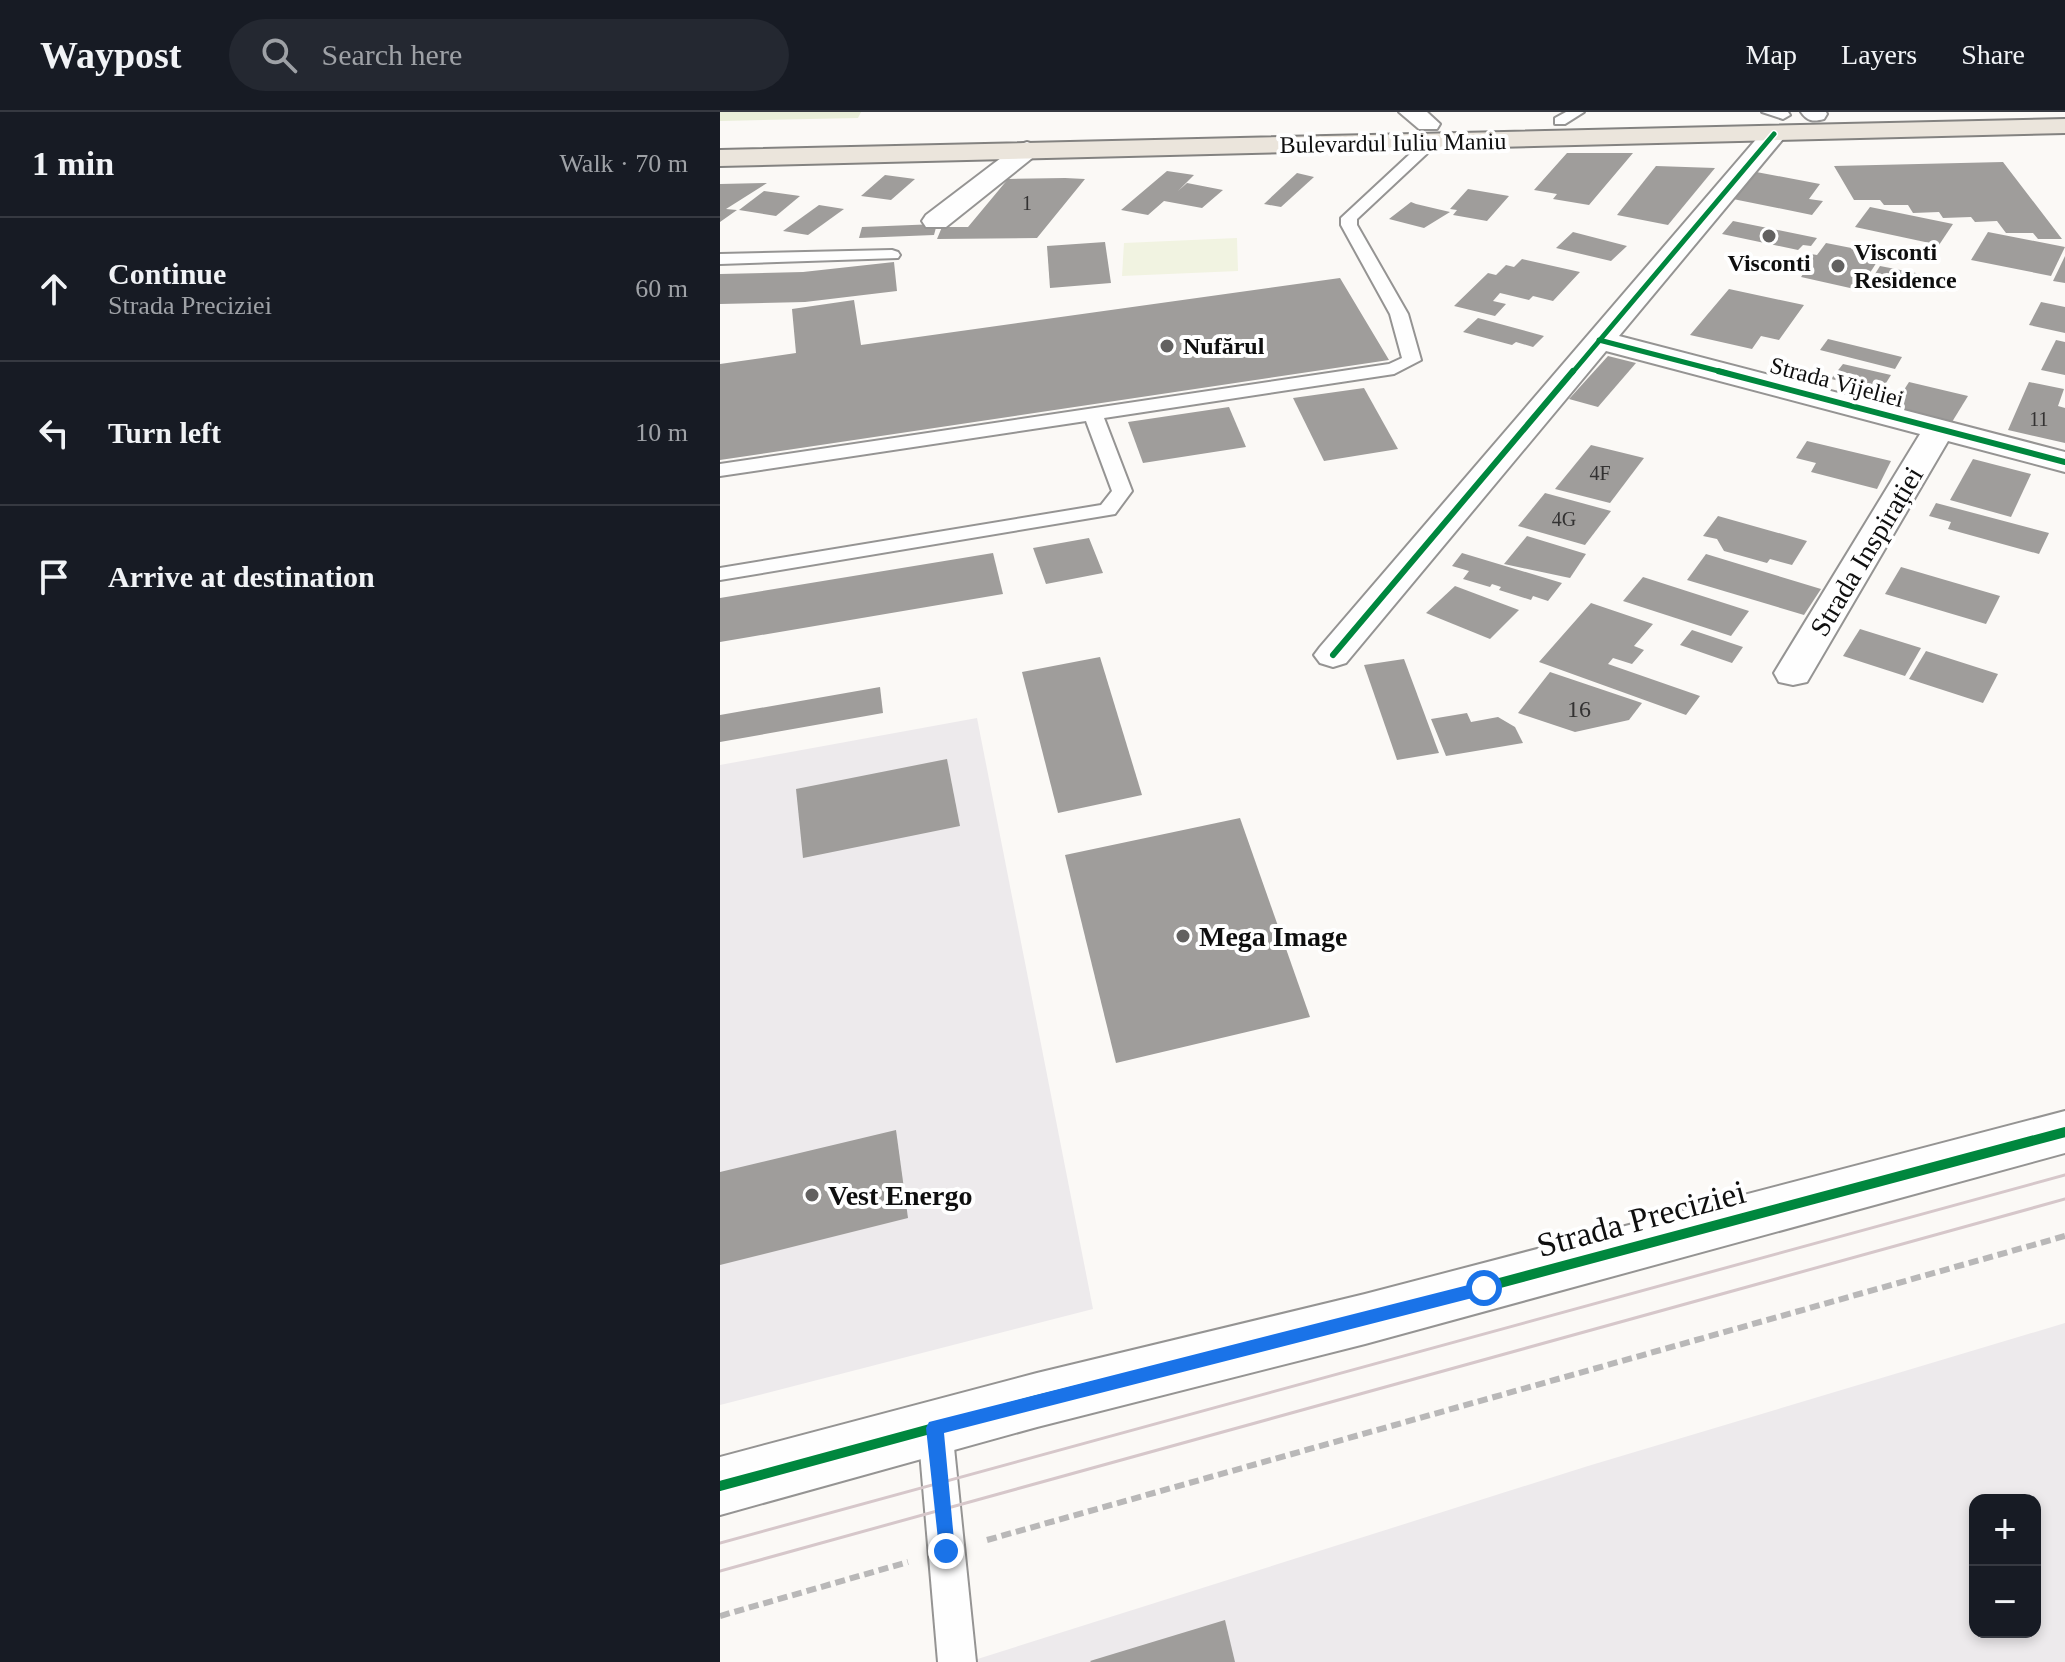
<!DOCTYPE html>
<meta charset="utf-8">
<style>
:root{--surface:#171b24;--page:#242831;--text:#f1f3f6;--muted:#9ea1a6;--line:#363941}
body{margin:0;font-family:"Times New Roman",serif;background:var(--page);color:var(--text)}
.controls{position:absolute;right:24px;bottom:24px;display:grid;overflow:hidden;border-radius:16px;box-shadow:0 4px 12px #0003}
.controls button{width:72px;height:72px;display:grid;place-items:center;padding:0;border:0;border-bottom:2px solid var(--line);background:var(--surface);color:var(--text);font:40px sans-serif}
.stop{position:absolute;width:24px;height:24px;margin:-18px;border:6px solid #1a73e8;border-radius:50%;background:#fff}
.stop.end{background:#1a73e8;border-color:#fff;box-shadow:0 2px 8px #0008}
.list{margin:0;padding:0;list-style:none}
h2{display:flex;justify-content:space-between;align-items:center;height:104px;margin:0;padding:0 32px;font-size:34px}
h2 small{font-size:26px;font-weight:400;color:var(--muted)}
.list li{display:grid;grid-template-columns:52px 1fr auto;gap:24px;align-items:center;box-sizing:border-box;height:144px;padding:0 32px;border-top:2px solid var(--line)}
.list b{display:block;font-size:30px;white-space:nowrap}
.list p{margin:0;font-size:26px;white-space:nowrap;color:var(--muted)}
.list em{font-size:26px;font-style:normal;color:var(--muted)}
.icon{flex:none;width:44px;height:44px;fill:none;stroke:currentColor;stroke-width:2;stroke-linecap:round;stroke-linejoin:round}
.map{position:relative;flex:none;width:1345px;height:1550px;overflow:hidden}
header{display:flex;align-items:center;gap:48px;box-sizing:border-box;height:112px;padding:0 40px;background:var(--surface);border-bottom:2px solid var(--line)}
header strong{font-size:38px}
nav{display:flex;gap:44px;margin-inline-start:auto;font-size:28px}
.search{width:560px;height:72px;background:var(--page);display:flex;align-items:center;gap:20px;box-sizing:border-box;padding:0 28px;border-radius:44px;color:var(--muted);font-size:30px}
main{display:flex}
aside{flex:1;background:var(--surface)}
.map>svg:first-child{display:block}
.industrial{fill:#edeaec;fill-rule:evenodd}
.green{fill:#e9eed8}
.pitch{fill:#f1f3e1}
.building{fill:#9f9d9b}
.lines{fill:none;stroke-linecap:round;stroke-linejoin:round}
.service-casing{stroke:#959493;stroke-width:4}
.minor-casing{stroke:#959493;stroke-width:4}
.tertiary-casing{stroke:#959493;stroke-width:4}
.primary-casing{stroke:#838280;stroke-width:4}
.path{stroke:#b9b8b8;stroke-width:6;stroke-dasharray:10 5;stroke-linecap:butt}
.service{fill:#fefefe;fill-rule:evenodd}
.minor{fill:#fefefe;fill-rule:evenodd}
.tertiary{fill:#fefefe;fill-rule:evenodd}
.primary{fill:#ebe5dc;fill-rule:evenodd}
.tram{stroke:#d6c7ca;stroke-width:3}
.cycleway-far2-casing{stroke:#fff;stroke-width:8}
.cycleway-far1-casing{stroke:#fff;stroke-width:10}
.cycleway-casing{stroke:#fff;stroke-width:15}
.cycleway-far2{stroke:#00873e;stroke-width:5}
.cycleway-far1{stroke:#00873e;stroke-width:6}
.cycleway{stroke:#00873e;stroke-width:10}
.route{fill:#1a73e8}
.poi-dot{fill:#626160;stroke:#fff;stroke-width:3}
.labels{text-anchor:middle;stroke-width:8;stroke-linejoin:round;paint-order:stroke}
.far-number-label{font-size:20px;fill:#333232}
.far-street-label{font-size:24px;fill:#0f0f0f;stroke:#fff}
.far-poi-label{font-size:24px;font-weight:bold;fill:#0f0f0f;stroke:#fff;text-anchor:start}
.number-label{font-size:24px;fill:#333232}
.street-label{font-size:28px;fill:#0f0f0f;stroke:#fff}
.poi-label{font-size:28px;font-weight:bold;fill:#0f0f0f;stroke:#fff;text-anchor:start}
.near-street-label{font-size:34px;fill:#0f0f0f;stroke:#fff}
</style>
<header>
<strong>Waypost</strong>
<div class="search"><svg class="icon" aria-label="search" viewBox="0 0 24 24"><circle cx="10" cy="10" r="6"/><path d="M15 15l6 6"/></svg>Search here</div>
<nav><a>Map</a><a>Layers</a><a>Share</a></nav>
</header>
<main>
<aside>
<h2>1 min<small>Walk · 70 m</small></h2>
<ul class="list">
<li><svg class="icon" aria-label="ahead" viewBox="0 0 24 24"><path d="M12 20V5M6 11l6-6 6 6"/></svg><div><b>Continue</b><p>Strada Preciziei</p></div><em>60 m</em></li>
<li><svg class="icon" aria-label="left" viewBox="0 0 24 24"><path d="M17 20v-9H6M10 6l-5 5 5 5"/></svg><div><b>Turn left</b></div><em>10 m</em></li>
<li><svg class="icon" aria-label="arrive" viewBox="0 0 24 24"><path d="M6 21V4h12l-3 4 3 4H6"/></svg><div><b>Arrive at destination</b></div></li>
</ul>
</aside>
<div class="map">
<svg width="1345" height="1550" viewBox="0 0 1345 1550">
<rect width="100%" height="100%" fill="#fbf9f6"/>
<!-- industrial -->
<g class="industrial">
<path d="M 257,606 L 373,1197 L 0,1293 L 0,653 Z"/>
<path d="M 1345,1211 L 1345,1550 L 248,1550 L 868,1354 ZM 1255,1388 L 1315,1388 L 1315,1520 L 1255,1520 Z"/>
</g>
<!-- green -->
<path class="green" d="M 0,0 L 141,0 L 138,6 L 0,9 Z"/>
<!-- pitch -->
<path class="pitch" d="M 517,126 L 518,159 L 402,164 L 404,131 Z"/>
<!-- building -->
<g class="building">
<path d="M 847,41 L 913,41 L 869,93 L 833,87 L 837,82 L 814,78 Z"/>
<path d="M 1283,50 L 1342,127 L 1318,127 L 1313,121 L 1286,121 L 1277,109 L 1255,110 L 1251,105 L 1223,106 L 1219,100 L 1193,101 L 1188,93 L 1164,93 L 1160,88 L 1134,88 L 1114,54 Z"/>
<path d="M 936,54 L 995,56 L 948,113 L 897,103 Z"/>
<path d="M 447,59 L 474,63 L 458,79 L 467,71 L 503,78 L 482,96 L 444,89 L 428,103 L 401,98 Z"/>
<path d="M 1031,59 L 1100,72 L 1089,87 L 1103,89 L 1092,103 L 1008,86 Z"/>
<path d="M 577,61 L 594,65 L 561,95 L 544,92 Z"/>
<path d="M 165,63 L 195,67 L 171,88 L 141,84 Z"/>
<path d="M 345,66 L 365,67 L 317,126 L 217,127 L 222,115 L 248,115 L 288,67 Z"/>
<path d="M 47,71 L 6,97 L 17,98 L 0,110 L 0,72 Z"/>
<path d="M 748,77 L 789,84 L 767,109 L 733,103 L 737,98 L 730,97 Z"/>
<path d="M 44,79 L 80,84 L 56,104 L 19,98 Z"/>
<path d="M 691,90 L 696,92 L 730,100 L 704,116 L 669,107 Z"/>
<path d="M 99,93 L 124,97 L 88,123 L 63,119 Z"/>
<path d="M 1150,95 L 1233,112 L 1219,133 L 1135,115 Z"/>
<path d="M 1013,109 L 1097,126 L 1091,134 L 1083,133 L 1078,138 L 1002,122 Z"/>
<path d="M 217,112 L 214,123 L 139,126 L 142,115 Z"/>
<path d="M 853,120 L 907,134 L 891,149 L 836,136 Z"/>
<path d="M 1268,120 L 1345,135 L 1331,164 L 1251,148 Z"/>
<path d="M 385,130 L 391,171 L 330,176 L 327,134 Z"/>
<path d="M 1106,131 L 1162,142 L 1139,178 L 1081,165 L 1088,155 L 1077,153 L 1085,141 L 1097,143 Z"/>
<path d="M 1345,144 L 1345,171 L 1333,169 Z"/>
<path d="M 802,147 L 860,160 L 833,189 L 813,184 L 809,188 L 780,181 L 773,189 L 786,192 L 775,204 L 734,194 L 768,161 L 776,163 L 786,153 L 794,155 Z"/>
<path d="M 174,150 L 177,179 L 85,190 L 0,192 L 0,162 L 83,160 Z"/>
<path d="M 1160,154 L 1201,162 L 1192,179 L 1150,170 Z"/>
<path d="M 620,166 L 669,248 L 0,348 L 0,252 L 76,241 L 72,197 L 134,188 L 141,233 Z"/>
<path d="M 1009,177 L 1084,193 L 1059,228 L 1041,224 L 1032,237 L 970,223 Z"/>
<path d="M 1321,190 L 1345,195 L 1345,221 L 1309,213 Z"/>
<path d="M 758,206 L 824,224 L 813,235 L 796,230 L 792,233 L 743,220 Z"/>
<path d="M 1108,227 L 1182,245 L 1175,257 L 1100,238 Z"/>
<path d="M 1336,228 L 1345,230 L 1345,263 L 1321,258 Z"/>
<path d="M 888,244 L 916,251 L 878,295 L 849,287 Z"/>
<path d="M 1123,252 L 1171,263 L 1161,279 L 1111,267 Z"/>
<path d="M 1189,270 L 1248,284 L 1232,310 L 1173,295 Z"/>
<path d="M 1309,270 L 1344,277 L 1338,294 L 1345,296 L 1345,331 L 1288,318 Z"/>
<path d="M 644,276 L 678,337 L 604,349 L 573,286 Z"/>
<path d="M 509,295 L 526,335 L 423,351 L 408,310 Z"/>
<path d="M 1087,329 L 1171,349 L 1157,377 L 1091,360 L 1096,351 L 1076,346 Z"/>
<path d="M 871,333 L 924,346 L 890,391 L 835,377 Z"/>
<path d="M 1253,347 L 1311,362 L 1291,405 L 1230,388 Z"/>
<path d="M 825,381 L 891,399 L 865,433 L 798,414 Z"/>
<path d="M 1216,391 L 1329,421 L 1319,442 L 1228,417 L 1231,410 L 1209,404 Z"/>
<path d="M 998,404 L 1087,429 L 1072,453 L 1050,447 L 1047,451 L 1004,439 L 997,427 L 983,424 Z"/>
<path d="M 807,424 L 866,442 L 850,466 L 784,452 Z"/>
<path d="M 369,426 L 383,461 L 326,472 L 313,436 Z"/>
<path d="M 273,441 L 283,482 L 0,530 L 0,486 Z"/>
<path d="M 742,441 L 842,471 L 828,489 L 813,484 L 811,488 L 779,478 L 781,475 L 772,472 L 770,475 L 743,467 L 749,459 L 732,454 Z"/>
<path d="M 986,442 L 1101,477 L 1084,503 L 967,468 Z"/>
<path d="M 1181,455 L 1280,484 L 1266,512 L 1165,482 Z"/>
<path d="M 923,465 L 1029,499 L 1011,524 L 903,489 Z"/>
<path d="M 735,474 L 799,498 L 770,527 L 706,501 Z"/>
<path d="M 871,491 L 933,512 L 914,534 L 924,538 L 912,552 L 893,546 L 888,552 L 980,584 L 966,603 L 819,550 Z"/>
<path d="M 1140,517 L 1201,536 L 1185,564 L 1123,544 Z"/>
<path d="M 972,518 L 1023,535 L 1012,551 L 960,533 Z"/>
<path d="M 1206,539 L 1278,562 L 1263,591 L 1189,567 Z"/>
<path d="M 380,545 L 422,683 L 338,701 L 302,560 Z"/>
<path d="M 684,547 L 719,641 L 677,648 L 644,553 Z"/>
<path d="M 830,560 L 922,591 L 909,608 L 855,620 L 798,601 Z"/>
<path d="M 160,575 L 163,601 L 0,630 L 0,603 Z"/>
<path d="M 747,601 L 751,610 L 778,605 L 795,615 L 803,631 L 726,644 L 711,607 Z"/>
<path d="M 227,647 L 240,714 L 83,746 L 76,677 Z"/>
<path d="M 520,706 L 590,905 L 396,951 L 345,743 Z"/>
<path d="M 176,1018 L 188,1106 L 0,1153 L 0,1060 Z"/>
<path d="M 505,1508 L 515,1550 L 371,1550 L 370,1549 Z"/>
</g>
<g class="lines">
<defs>
<g id="service">
<path d="M 846,0 L 864,0 L 845,12 L 835,12 L 835,6 Z"/>
<path d="M 1042,0 L 1068,0 L 1070,3 L 1063,7 Z"/>
<path d="M 710,27 L 717,31 L 715,34 L 637,107 L 637,113 L 688,202 L 701,248 L 674,262 L 384,306 L 412,379 L 395,402 L 0,468 L 0,456 L 381,393 L 392,379 L 366,309 L 0,364 L 0,352 L 669,252 L 682,246 L 670,202 L 621,113 L 621,106 L 705,28 Z"/>
<path d="M 172,138 L 178,140 L 180,143 L 178,146 L 0,152 L 0,142 Z"/>
<path d="M 215,1300 L 227,1305 L 232,1316 L 256,1550 L 218,1550 L 198,1316 L 203,1305 Z"/>
</g>
<g id="minor">
<path d="M 679,0 L 707,0 L 720,12 L 717,17 L 699,17 Z"/>
<path d="M 1081,0 L 1106,0 L 1107,2 L 1104,7 C 1093,10 1087,9 1081,0 Z"/>
<path d="M 1054,15 L 1063,17 L 1066,22 L 1063,27 L 899,224 L 1345,340 L 1345,360 L 1228,329 L 1087,570 L 1073,573 L 1059,570 L 1054,561 L 1200,322 L 886,239 L 626,551 L 613,555 L 600,551 L 594,543 L 600,535 L 1045,17 Z"/>
<path d="M 307,30 L 316,33 L 320,38 L 316,43 L 226,115 L 206,115 L 202,109 L 206,103 L 298,33 Z"/>
</g>
<path id="tertiary" d="M 1345,999 L 1345,1041 L 645,1232 L 317,1315 L 0,1403 L 0,1345 L 317,1261 L 645,1182 Z"/>
<path id="primary" d="M 1345,7 L 1345,21 L 0,54 L 0,38 Z"/>
</defs>
<!-- service casing -->
<use href="#service" class="service-casing"/>
<!-- minor casing -->
<use href="#minor" class="minor-casing"/>
<!-- tertiary casing -->
<use href="#tertiary" class="tertiary-casing"/>
<!-- primary casing -->
<use href="#primary" class="primary-casing"/>
<!-- path -->
<g class="path">
<path d="M 267,1428 L 1345,1124"/>
<path d="M 0,1504 L 188,1450"/>
</g>
<!-- service -->
<use href="#service" class="service"/>
<!-- minor -->
<use href="#minor" class="minor"/>
<!-- tertiary -->
<use href="#tertiary" class="tertiary"/>
<!-- primary -->
<use href="#primary" class="primary"/>
<!-- tram -->
<g class="tram">
<path d="M 0,1431 L 1345,1063"/>
<path d="M 0,1459 L 1345,1087"/>
</g>
<defs>
<g id="cycleway-far2">
<path d="M 879,228 L 1006,261"/>
<path d="M 852,261 L 1054,22"/>
</g>
<g id="cycleway-far1">
<path d="M 998,259 L 1345,350"/>
<path d="M 613,543 L 853,259"/>
</g>
<path id="cycleway" d="M 0,1374 L 317,1288 L 645,1207 L 1345,1020"/>
</defs>
<!-- cycleway-far2 casing -->
<use href="#cycleway-far2" class="cycleway-far2-casing"/>
<!-- cycleway-far1 casing -->
<use href="#cycleway-far1" class="cycleway-far1-casing"/>
<!-- cycleway casing -->
<use href="#cycleway" class="cycleway-casing"/>
<!-- cycleway-far2 -->
<use href="#cycleway-far2" class="cycleway-far2"/>
<!-- cycleway-far1 -->
<use href="#cycleway-far1" class="cycleway-far1"/>
<!-- cycleway -->
<use href="#cycleway" class="cycleway"/>
</g>
<!-- route -->
<path class="route" d="M 764,1169 L 772,1176 L 764,1183 L 224,1321 L 235,1439 L 233,1446 L 226,1448 L 220,1446 L 206,1316 L 209,1310 Z"/>
<!-- markers -->
<g class="poi-dot">
<circle cx="1049" cy="124" r="8"/>
<circle cx="1118" cy="154" r="8"/>
<circle cx="447" cy="234" r="8"/>
<circle cx="463" cy="824" r="8"/>
<circle cx="92" cy="1083" r="8"/>
</g>
<g class="labels">
<!-- far-number labels -->
<g class="far-number-label">
<text x="307" y="98">1</text>
<text x="1319" y="314">11</text>
<text x="880" y="368">4F</text>
<text x="844" y="414">4G</text>
</g>
<!-- far-street labels -->
<g class="far-street-label">
<text transform="translate(673 31) rotate(-1)" y="8">Bulevardul Iuliu Maniu</text>
<text transform="translate(1117 270) rotate(15)" y="8">Strada Vijeliei</text>
</g>
<!-- far-poi labels -->
<g class="far-poi-label">
<text x="1134" y="148">Visconti<tspan x="1134" dy="28">Residence</tspan></text>
<text x="1049" y="159" text-anchor="middle">Visconti</text>
<text x="463" y="242">Nufărul</text>
</g>
<!-- number labels -->
<g class="number-label">
<text x="859" y="605">16</text>
</g>
<!-- street labels -->
<g class="street-label">
<text transform="translate(1146 439) rotate(-59)" y="10">Strada Inspirației</text>
</g>
<!-- poi labels -->
<g class="poi-label">
<text x="479" y="834">Mega Image</text>
<text x="108" y="1093">Vest Energo</text>
</g>
<!-- near-street labels -->
<g class="near-street-label">
<text transform="translate(921 1106) rotate(-15)" y="12">Strada Preciziei</text>
</g>
</g>
</svg>
<div class="controls">
<button>+</button>
<button>−</button>
</div>
<div class="stop" style="left:764px;top:1176px"></div>
<div class="stop end" style="left:226px;top:1439px"></div>
</div>
</main>
